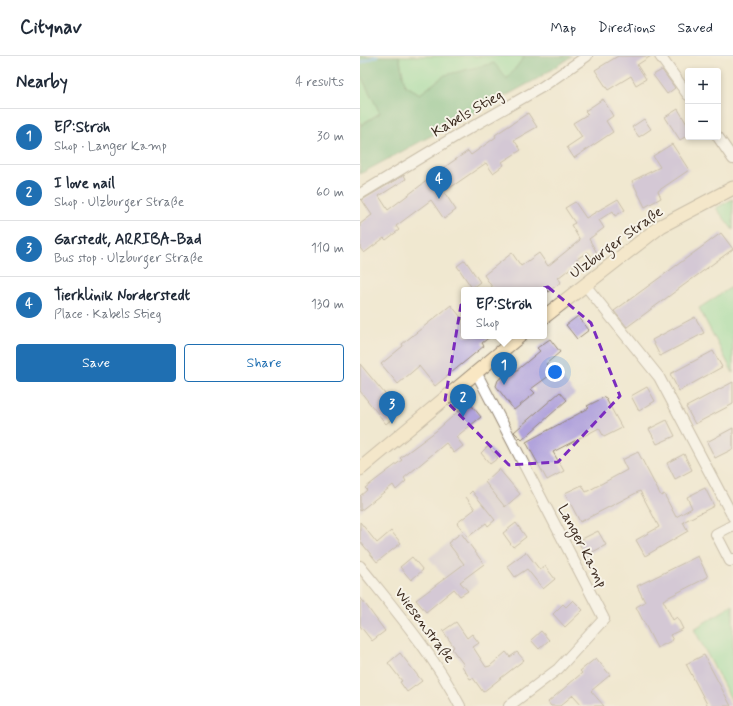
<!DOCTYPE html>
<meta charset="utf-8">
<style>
:root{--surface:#fff;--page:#f6f6f7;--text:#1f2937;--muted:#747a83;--line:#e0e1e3;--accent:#1f6fb2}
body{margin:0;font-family:Mynerve,sans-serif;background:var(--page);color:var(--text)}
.controls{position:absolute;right:12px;top:12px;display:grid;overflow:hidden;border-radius:4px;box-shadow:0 2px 6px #0003}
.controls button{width:36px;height:36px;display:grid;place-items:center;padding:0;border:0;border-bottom:1px solid var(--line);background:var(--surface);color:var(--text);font:20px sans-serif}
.you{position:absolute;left:195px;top:316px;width:14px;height:14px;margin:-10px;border:3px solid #fff;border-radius:50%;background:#1a73e8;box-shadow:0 0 0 6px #1a73e833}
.badge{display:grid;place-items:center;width:26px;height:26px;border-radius:50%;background:var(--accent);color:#fff;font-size:13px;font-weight:700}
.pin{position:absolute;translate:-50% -33px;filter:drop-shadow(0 1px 2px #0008)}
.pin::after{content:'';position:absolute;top:21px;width:14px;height:12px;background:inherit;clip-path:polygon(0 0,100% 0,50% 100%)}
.popup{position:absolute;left:101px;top:231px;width:86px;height:52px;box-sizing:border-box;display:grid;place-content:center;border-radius:4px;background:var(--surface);filter:drop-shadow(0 1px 3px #0005);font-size:13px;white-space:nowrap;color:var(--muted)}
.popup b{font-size:15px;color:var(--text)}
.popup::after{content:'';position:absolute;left:50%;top:100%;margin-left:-8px;border:8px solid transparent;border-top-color:var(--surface)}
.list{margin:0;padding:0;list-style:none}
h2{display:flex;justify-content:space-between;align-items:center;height:52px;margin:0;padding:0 16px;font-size:17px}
h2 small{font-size:13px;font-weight:400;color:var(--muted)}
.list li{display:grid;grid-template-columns:26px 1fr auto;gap:12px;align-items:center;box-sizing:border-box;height:56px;padding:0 16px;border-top:1px solid var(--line)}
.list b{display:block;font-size:15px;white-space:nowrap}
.list p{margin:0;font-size:13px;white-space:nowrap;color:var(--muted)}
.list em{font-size:13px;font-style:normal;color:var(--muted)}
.actions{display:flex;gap:8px;padding:12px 16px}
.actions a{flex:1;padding:9px 0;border:1px solid var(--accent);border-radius:4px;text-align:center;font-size:14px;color:var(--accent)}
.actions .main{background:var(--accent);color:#fff}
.map{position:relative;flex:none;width:373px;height:650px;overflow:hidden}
header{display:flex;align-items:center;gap:24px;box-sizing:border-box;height:56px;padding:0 20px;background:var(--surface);border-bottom:1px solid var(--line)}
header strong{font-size:19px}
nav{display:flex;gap:22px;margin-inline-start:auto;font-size:14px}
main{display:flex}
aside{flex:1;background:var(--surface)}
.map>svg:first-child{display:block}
.industrial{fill:#c9bfd7}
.green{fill:#8cdc9b;stroke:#64835c}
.forest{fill:#71bc83;stroke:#567350}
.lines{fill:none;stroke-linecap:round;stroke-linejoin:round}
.stream{stroke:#73bbeb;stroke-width:3}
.building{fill:#b1a3dc}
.minor-casing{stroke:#968977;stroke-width:12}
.secondary-casing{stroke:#968977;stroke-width:15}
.minor{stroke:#fff;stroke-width:10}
.secondary{stroke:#f9e7c3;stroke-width:13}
.marked{fill:none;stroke:#7b2cbf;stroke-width:3;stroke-dasharray:8 5;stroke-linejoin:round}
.labels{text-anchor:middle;stroke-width:4;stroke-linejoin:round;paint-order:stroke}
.street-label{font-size:15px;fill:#3b2a1e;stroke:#f7f3e8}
</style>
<header>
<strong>Citynav</strong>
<nav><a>Map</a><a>Directions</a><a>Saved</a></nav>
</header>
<main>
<aside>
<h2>Nearby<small>4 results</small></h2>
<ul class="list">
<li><span class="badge">1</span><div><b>EP:Ströh</b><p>Shop · Langer Kamp</p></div><em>30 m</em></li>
<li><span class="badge">2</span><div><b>I love nail</b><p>Shop · Ulzburger Straße</p></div><em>60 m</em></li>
<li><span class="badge">3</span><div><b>Garstedt, ARRIBA-Bad</b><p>Bus stop · Ulzburger Straße</p></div><em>110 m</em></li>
<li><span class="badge">4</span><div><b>Tierklinik Norderstedt</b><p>Place · Kabels Stieg</p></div><em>130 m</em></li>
</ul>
<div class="actions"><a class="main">Save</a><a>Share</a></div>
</aside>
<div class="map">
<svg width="373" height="650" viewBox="0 0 373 650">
<rect width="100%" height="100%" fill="#f7f3e8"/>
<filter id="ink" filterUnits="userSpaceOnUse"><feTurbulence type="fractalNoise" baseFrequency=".025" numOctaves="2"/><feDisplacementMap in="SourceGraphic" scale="8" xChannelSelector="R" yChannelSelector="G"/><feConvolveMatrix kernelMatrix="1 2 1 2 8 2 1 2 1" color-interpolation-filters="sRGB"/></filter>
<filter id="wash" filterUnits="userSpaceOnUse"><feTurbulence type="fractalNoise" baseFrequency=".012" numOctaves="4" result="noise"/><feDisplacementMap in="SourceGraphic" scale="16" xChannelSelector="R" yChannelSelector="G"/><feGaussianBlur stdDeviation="0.9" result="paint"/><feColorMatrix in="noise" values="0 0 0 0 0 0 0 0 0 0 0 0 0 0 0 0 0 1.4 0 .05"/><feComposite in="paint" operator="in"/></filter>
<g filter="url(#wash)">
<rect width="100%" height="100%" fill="#f0e8d0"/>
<!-- industrial -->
<g class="industrial">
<path d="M 196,314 L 215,338 L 207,344 L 200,336 L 154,376 L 154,354 L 175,337 L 174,331 Z"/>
<path d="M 125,426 L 154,462 L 141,472 L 112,435 Z"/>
<path d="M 88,487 L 118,527 L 108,535 L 93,517 L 86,523 L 69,502 Z"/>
</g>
<!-- green -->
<g class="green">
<path d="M 39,0 L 165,0 L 147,23 L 103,16 L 85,19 L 60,38 L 45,29 Z"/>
<path d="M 0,18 L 20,57 L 0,69 Z"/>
<path d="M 373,143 L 373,174 L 356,152 Z"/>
<path d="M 373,230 L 373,317 L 339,252 Z"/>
<path d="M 373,549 L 373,647 L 334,573 Z"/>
</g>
<!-- forest -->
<path class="forest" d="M 0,0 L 39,0 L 45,29 L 60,38 L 85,19 L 134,7 L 147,23 L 165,0 L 212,0 L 177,23 L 0,118 L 0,70 L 20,57 L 0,18 Z"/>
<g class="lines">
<!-- stream -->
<path class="stream" d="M 0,7 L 17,0"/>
</g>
<g id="blocks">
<!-- building -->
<g class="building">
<path d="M 258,0 L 291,0 L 277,9 L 286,23 L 276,29 L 271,20 L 248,34 L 235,14 Z"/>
<path d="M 302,14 L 315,32 L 307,38 L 293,19 Z"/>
<path d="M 243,43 L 253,60 L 246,65 L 253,76 L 214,102 L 207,91 L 222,81 L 213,67 L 228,58 L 225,55 Z"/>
<path d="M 318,53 L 328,70 L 328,79 L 320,84 L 305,61 Z"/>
<path d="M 168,57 L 177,71 L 154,84 L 161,94 L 142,106 L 144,109 L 133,117 L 126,107 L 84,136 L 96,154 L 84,163 L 71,144 L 36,170 L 39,174 L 26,184 L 24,182 L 4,197 L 0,192 L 0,168 L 12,159 L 2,144 L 44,119 L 46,123 L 19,140 L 28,154 L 89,108 L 108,95 L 111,99 L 136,81 L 135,79 Z"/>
<path d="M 284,63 L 291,73 L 279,81 L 272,71 Z"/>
<path d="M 312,88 L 329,114 L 298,135 L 301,142 L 285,151 L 272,125 L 300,111 L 293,100 Z"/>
<path d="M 258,143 L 265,154 L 255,160 L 253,155 L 239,164 L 244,172 L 229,183 L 237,197 L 232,201 L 228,196 L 215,204 L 217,207 L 198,222 L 201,226 L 188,236 L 187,234 L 134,234 L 124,219 L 152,197 L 161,210 L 179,197 L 188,210 L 220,184 L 211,169 L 215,167 L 205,152 L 215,146 L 226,162 Z"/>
<path d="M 361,177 L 373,193 L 267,271 L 254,255 Z"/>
<path d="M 105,204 L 120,226 L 112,232 L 97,210 Z"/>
<path d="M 91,249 L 104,265 L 104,280 L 131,280 L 122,287 L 124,290 L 75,330 L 59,310 L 38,328 L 21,308 L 43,290 L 42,288 Z"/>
<path d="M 218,260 L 229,274 L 217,283 L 206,269 Z"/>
<path d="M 335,261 L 344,277 L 300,300 L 292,284 Z"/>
<path d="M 190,283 L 200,296 L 186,308 L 193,317 L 171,333 L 175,337 L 154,354 L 136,330 L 138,324 L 154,312 L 156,315 L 180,295 L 177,292 Z"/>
<path d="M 353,295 L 362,311 L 319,335 L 310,318 Z"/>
<path d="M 0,308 L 40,356 L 26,368 L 0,335 Z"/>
<path d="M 373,326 L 373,348 L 335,368 L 326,351 Z"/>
<path d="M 287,331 L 295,345 L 279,355 L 271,340 Z"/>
<path d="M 200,336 L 207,344 L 162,384 L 154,376 Z"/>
<path d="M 245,341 L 262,372 L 244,381 L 239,372 L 193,396 L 204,415 L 187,424 L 166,386 L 229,352 L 227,350 Z"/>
<path d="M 109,346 L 121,361 L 96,381 L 103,390 L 94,397 L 86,387 L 44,422 L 46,425 L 36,434 L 33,429 L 0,455 L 0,440 L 7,434 L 5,432 L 42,404 L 40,402 L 76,375 Z"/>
<path d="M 307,364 L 315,380 L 297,388 L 289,373 Z"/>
<path d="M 373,372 L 373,393 L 355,402 L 347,386 Z"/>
<path d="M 128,390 L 138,402 L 130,408 L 121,397 Z"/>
<path d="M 278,396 L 301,440 L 304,438 L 316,461 L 332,452 L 327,441 L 345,432 L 354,450 L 323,466 L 328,475 L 285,500 L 276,484 L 299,471 L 280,435 L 220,466 L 205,437 L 222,429 L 226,436 L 267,414 L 262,404 Z"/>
<path d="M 324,398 L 332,414 L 315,423 L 307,407 Z"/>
<path d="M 139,413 L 160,438 L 145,451 L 125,426 Z"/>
<path d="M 112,435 L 135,464 L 128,470 L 126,467 L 108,481 L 97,467 L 115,453 L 106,441 Z"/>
<path d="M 0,466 L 17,487 L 31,475 L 41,487 L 17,506 L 0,485 Z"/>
<path d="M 156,467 L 166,481 L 153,491 L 143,477 Z"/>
<path d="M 238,475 L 246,489 L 225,500 L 218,485 Z"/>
<path d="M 101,477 L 124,508 L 100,526 L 108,535 L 100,540 L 94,533 L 66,556 L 56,544 L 104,508 L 88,487 Z"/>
<path d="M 166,496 L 180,514 L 185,510 L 195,523 L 183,533 L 167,513 L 155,521 L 147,510 Z"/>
<path d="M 338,500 L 348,521 L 303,544 L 313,564 L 317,561 L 323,573 L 310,579 L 313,584 L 297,592 L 276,551 L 285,546 L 277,530 Z"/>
<path d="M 52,501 L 63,514 L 51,524 L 40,511 Z"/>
<path d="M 0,541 L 25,575 L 12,585 L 0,570 Z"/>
<path d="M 213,544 L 223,554 L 205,571 L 193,558 L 203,548 L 206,551 Z"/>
<path d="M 96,566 L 107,582 L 112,578 L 119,587 L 113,591 L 126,611 L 130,610 L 146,596 L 150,601 L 157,596 L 164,604 L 123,636 L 113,622 L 110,623 L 102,610 L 104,609 L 92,593 L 94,591 L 83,575 Z"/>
<path d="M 181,575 L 189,584 L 179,593 L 171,584 Z"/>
<path d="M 40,597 L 62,625 L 47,636 L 40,626 L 42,625 L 28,607 Z"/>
<path d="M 344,599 L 371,650 L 348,650 L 326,608 Z"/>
<path d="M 236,602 L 250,619 L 231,635 L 244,650 L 223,650 L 213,639 L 200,650 L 191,650 L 188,646 L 222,617 L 220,615 Z"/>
</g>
</g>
</g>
<g filter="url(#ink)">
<use href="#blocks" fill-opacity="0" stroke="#968977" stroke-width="1"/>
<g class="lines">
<defs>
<g id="minor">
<path d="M 300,0 L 328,39"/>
<path d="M 358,81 L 373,103"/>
<path d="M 0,138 L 96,80 L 182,31 L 227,0"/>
<path d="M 225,229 L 299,321 L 373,461"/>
<path d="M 116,316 L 244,563 L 198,613 L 149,650"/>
<path d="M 373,469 L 356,478 L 370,505 L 373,503"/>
<path d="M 0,510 C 36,555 74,599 100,650"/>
</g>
<g id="secondary">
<path d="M 184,261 L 301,170 L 373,132"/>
<path d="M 0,413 L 160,280"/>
</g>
</defs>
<!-- minor casing -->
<use href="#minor" class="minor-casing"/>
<!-- secondary casing -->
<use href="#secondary" class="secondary-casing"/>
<!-- minor -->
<use href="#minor" class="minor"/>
<!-- secondary -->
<use href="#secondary" class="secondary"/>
</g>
</g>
<!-- marked area -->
<path d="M0 0H373V650H0ZM 188,231 L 231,267 L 260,340 L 198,406 L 149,409 L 85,344 L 101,249 Z" fill="#f0e8d0" fill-opacity=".55" fill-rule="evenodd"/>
<path class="marked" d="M 188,231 L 231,267 L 260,340 L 198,406 L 149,409 L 85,344 L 101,249 Z"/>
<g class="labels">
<!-- street labels -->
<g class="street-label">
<text transform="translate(107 57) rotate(-30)" y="5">Kabels Stieg</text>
<text transform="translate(256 186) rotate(-36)" y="5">Ulzburger Straße</text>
<text transform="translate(223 490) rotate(63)" y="5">Langer Kamp</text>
<text transform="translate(65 569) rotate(53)" y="5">Wiesenstraße</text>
</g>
</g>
</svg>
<div class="controls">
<button>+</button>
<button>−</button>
</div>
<div class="you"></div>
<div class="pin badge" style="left:144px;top:329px">1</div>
<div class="popup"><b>EP:Ströh</b>Shop</div>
<div class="pin badge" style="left:103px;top:361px">2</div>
<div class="pin badge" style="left:32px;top:368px">3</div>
<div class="pin badge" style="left:79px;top:143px">4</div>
</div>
</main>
